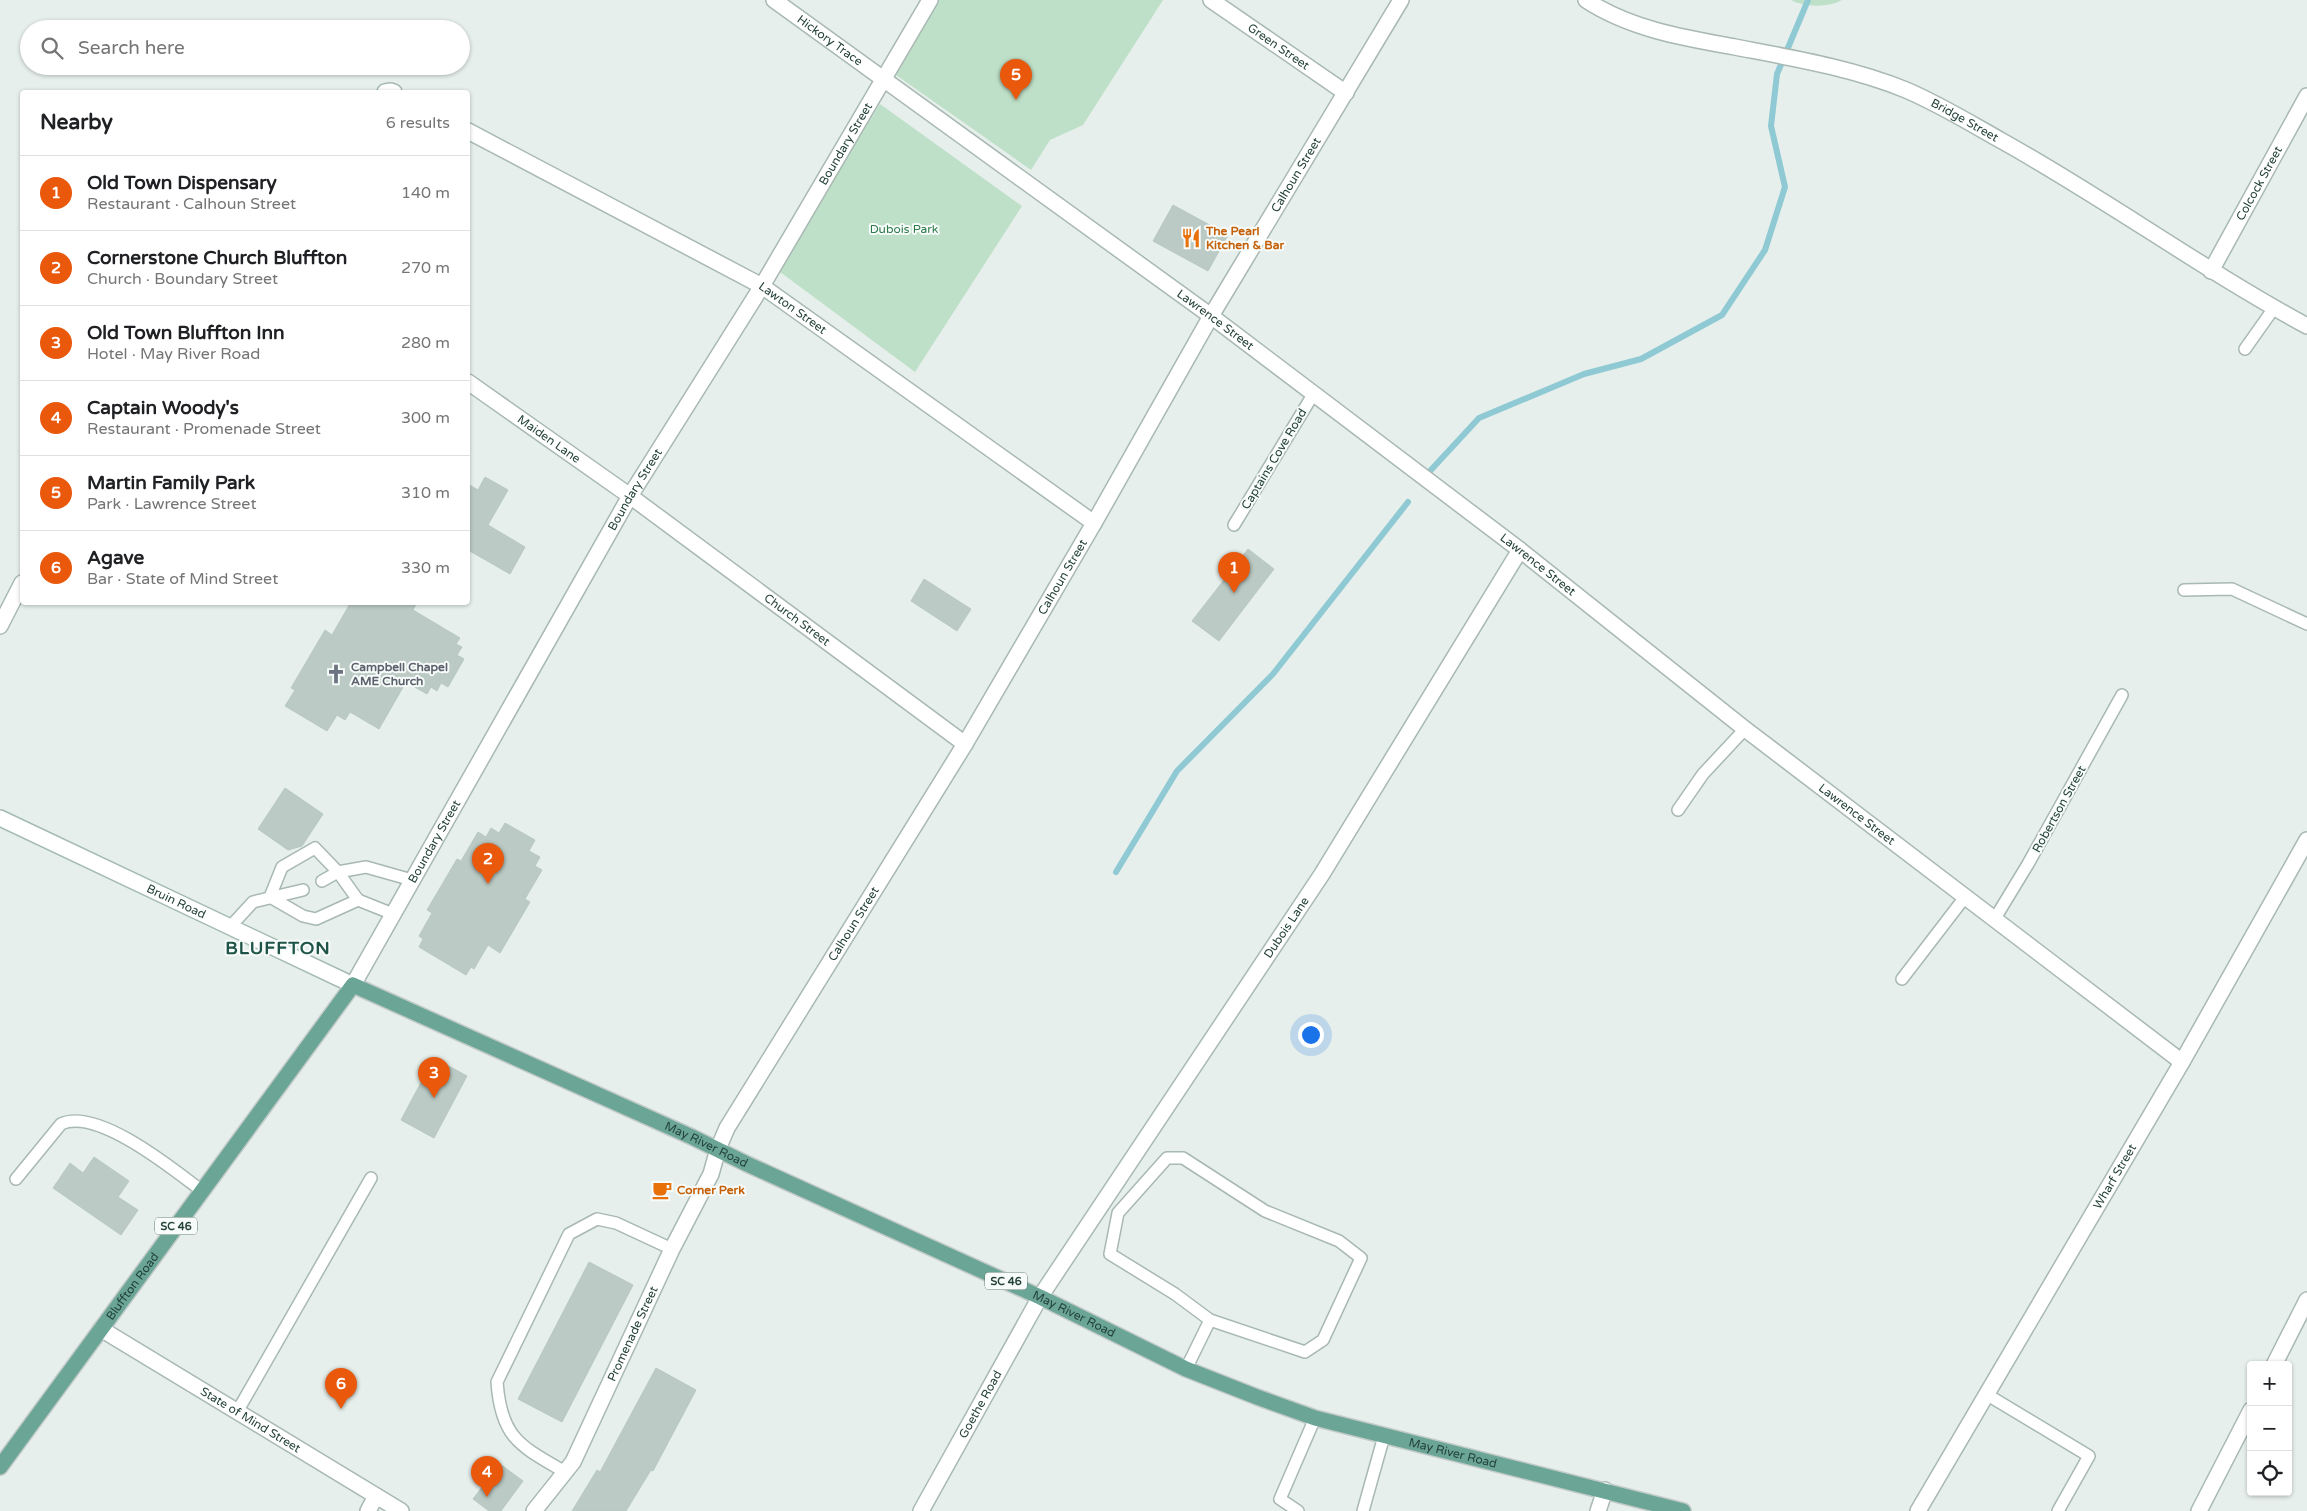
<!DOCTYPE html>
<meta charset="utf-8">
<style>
:root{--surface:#fff;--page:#f2f2f2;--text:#202124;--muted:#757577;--line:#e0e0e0;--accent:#ea580c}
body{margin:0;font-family:"Varela Round",sans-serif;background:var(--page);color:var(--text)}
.controls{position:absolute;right:15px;bottom:15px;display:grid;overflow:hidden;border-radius:5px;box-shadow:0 1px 4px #0004}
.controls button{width:45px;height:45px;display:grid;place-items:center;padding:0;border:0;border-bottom:1px solid var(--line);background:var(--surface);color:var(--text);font:25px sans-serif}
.you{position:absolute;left:1310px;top:1034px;width:18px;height:18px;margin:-12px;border:4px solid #fff;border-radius:50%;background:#1a73e8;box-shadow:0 0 0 8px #1a73e833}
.badge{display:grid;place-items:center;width:32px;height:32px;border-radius:50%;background:var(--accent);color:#fff;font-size:16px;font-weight:700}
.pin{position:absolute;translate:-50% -41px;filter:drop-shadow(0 1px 2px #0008)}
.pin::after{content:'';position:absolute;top:26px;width:18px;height:15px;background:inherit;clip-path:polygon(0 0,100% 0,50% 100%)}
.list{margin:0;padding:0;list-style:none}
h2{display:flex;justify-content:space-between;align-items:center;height:65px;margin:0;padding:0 20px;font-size:21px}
h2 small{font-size:16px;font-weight:400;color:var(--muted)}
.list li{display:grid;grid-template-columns:32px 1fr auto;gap:15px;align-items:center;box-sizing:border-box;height:75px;padding:0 20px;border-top:1px solid var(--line)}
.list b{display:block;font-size:19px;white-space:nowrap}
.list p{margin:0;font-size:16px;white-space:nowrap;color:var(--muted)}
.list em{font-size:16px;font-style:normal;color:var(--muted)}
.icon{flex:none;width:28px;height:28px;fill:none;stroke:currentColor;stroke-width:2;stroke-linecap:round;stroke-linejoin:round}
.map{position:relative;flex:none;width:2307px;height:1511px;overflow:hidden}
.search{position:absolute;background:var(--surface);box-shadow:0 1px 4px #0004;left:20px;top:20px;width:450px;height:55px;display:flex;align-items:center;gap:12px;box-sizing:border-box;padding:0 18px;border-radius:28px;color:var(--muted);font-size:19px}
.panel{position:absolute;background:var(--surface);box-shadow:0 1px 4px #0004;left:20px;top:90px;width:450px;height:515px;border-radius:5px}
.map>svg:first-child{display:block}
.green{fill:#bfe0c8}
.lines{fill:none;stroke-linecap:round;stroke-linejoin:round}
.stream{stroke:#8ec9d4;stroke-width:6}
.building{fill:#bbcac4;stroke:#b8c9c2}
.service-casing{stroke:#a8b8b2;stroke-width:14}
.minor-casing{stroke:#a8b8b2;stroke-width:18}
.tertiary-casing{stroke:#a8b8b2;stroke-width:18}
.secondary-casing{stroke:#a4bbb3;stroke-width:18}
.primary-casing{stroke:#c2cac8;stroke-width:18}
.service{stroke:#fff;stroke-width:11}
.minor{stroke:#fff;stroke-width:15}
.tertiary{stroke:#fff;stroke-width:15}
.secondary{stroke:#fff;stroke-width:15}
.primary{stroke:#6aa596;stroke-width:15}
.labels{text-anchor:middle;stroke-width:4;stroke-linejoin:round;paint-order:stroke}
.shield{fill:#f7fbf9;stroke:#637a73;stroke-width:1}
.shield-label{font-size:11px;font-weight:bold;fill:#24423a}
.street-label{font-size:12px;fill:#24423a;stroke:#f7fbf9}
.park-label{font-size:12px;fill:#2d7a4b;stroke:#f7fbf9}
.food-label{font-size:12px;font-weight:bold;fill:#c56008;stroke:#f7fbf9;text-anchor:start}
.worship-label{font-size:12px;font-weight:bold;fill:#5b616d;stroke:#f7fbf9;text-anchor:start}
.district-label{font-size:18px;font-weight:bold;letter-spacing:1px;fill:#1f5548;stroke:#f7fbf9}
</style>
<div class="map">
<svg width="2307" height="1511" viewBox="0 0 2307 1511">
<rect width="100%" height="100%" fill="#e6efeb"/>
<!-- green -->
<g class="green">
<path d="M 938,0 L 1163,0 L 1083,125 L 1050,140 L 1031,170 L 896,75 Z"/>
<path d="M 1791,0 L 1842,0 C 1829,8 1803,7 1791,0 Z"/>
<path d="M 880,104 L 1022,206 L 915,372 L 776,269 Z"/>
</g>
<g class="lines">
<!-- stream -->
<g class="stream">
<path d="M 1430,471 L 1479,418 L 1584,374 L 1641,359 L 1722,315 L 1765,250 L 1785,187 L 1771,126 L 1777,74 L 1808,0"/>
<path d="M 1116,872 L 1177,771 L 1273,674 L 1408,502"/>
</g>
</g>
<!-- building -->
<g class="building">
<path d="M 1173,205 L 1228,235 L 1208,271 L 1153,241 Z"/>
<path d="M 485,477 L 508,490 L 488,525 L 525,547 L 510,574 L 468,550 L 468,484 L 478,490 Z"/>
<path d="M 1248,549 L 1274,569 L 1219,641 L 1192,621 Z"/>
<path d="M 924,579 L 971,609 L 957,631 L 911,601 Z"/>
<path d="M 351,602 L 417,602 L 413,610 L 460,638 L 456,644 L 462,647 L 457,655 L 464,659 L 448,687 L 441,683 L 437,691 L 431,687 L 427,694 L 406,682 L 379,729 L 350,712 L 345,720 L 337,715 L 327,731 L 285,706 L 295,690 L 291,688 L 325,630 L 332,635 Z"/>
<path d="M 285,788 L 323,814 L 302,846 L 288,850 L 258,829 Z"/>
<path d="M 505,823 L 535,840 L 529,851 L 540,857 L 535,866 L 542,870 L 525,899 L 530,902 L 500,953 L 488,945 L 474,969 L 471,967 L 466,975 L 419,947 L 423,939 L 419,936 L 432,913 L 427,910 L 457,859 L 461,861 L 478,832 L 486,837 L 491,828 L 499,833 Z"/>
<path d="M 434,1058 L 467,1076 L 434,1138 L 401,1120 Z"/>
<path d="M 94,1157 L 129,1181 L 118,1197 L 138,1210 L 121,1235 L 53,1188 L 70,1163 L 83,1173 Z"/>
<path d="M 589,1262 L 633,1285 L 562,1422 L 518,1399 Z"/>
<path d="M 656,1368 L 696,1390 L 653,1471 L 651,1470 L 626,1511 L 572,1511 L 597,1470 L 600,1472 Z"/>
<path d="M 500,1464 L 523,1481 L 501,1511 L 489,1511 L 473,1499 Z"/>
</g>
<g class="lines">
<defs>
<g id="service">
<path d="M 2245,349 L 2274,308"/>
<path d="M 1234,525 L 1314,393"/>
<path d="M 2184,590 L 2232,589 L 2307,624"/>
<path d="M 1678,810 L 1703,774 L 1745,729"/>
<path d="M 322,881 L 338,872 L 358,900 L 393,914"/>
<path d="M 358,900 L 316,919 L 303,916 L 270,897 L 282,867 L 315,848 L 338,872 L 366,867 L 412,880"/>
<path d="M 1994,920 L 2028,864 L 2122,695"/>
<path d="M 230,927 L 253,902 L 303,890"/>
<path d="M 1902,979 L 1965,897"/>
<path d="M 1167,1158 L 1183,1158 L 1265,1211 L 1339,1241 L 1361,1258 L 1323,1340 L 1305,1352 L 1210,1320 L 1175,1294 L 1110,1254 L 1118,1213 Z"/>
<path d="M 16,1179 L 61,1124 C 97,1107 173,1169 202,1191"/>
<path d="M 1186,1369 L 1210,1320"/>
<path d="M 1986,1394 L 2089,1456 L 2058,1511"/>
<path d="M 237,1412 L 371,1178"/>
<path d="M 565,1472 C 520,1446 501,1438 497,1382 L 569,1234 L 597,1219 L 616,1223 L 672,1249"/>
<path d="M 1298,1511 L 1280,1499 L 1315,1418"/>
<path d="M 1363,1511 L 1384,1436"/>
</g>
<g id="minor">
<path id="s1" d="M 774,0 L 1211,316 L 1520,550 L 1745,729 L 2182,1062"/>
<path id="s2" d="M 1211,0 L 1346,93"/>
<path id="s3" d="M 1586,0 C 1630,29 1684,38 1735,47 C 1792,58 1852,68 1906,90 C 1939,104 1970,123 2002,141 C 2106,199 2202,269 2307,326"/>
<path d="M 385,92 L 391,91 L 394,92"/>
<path id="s4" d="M 468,131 L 762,286 L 1094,523"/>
<path id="s5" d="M 2211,271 L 2307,96"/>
<path id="s6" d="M 468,382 L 630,496 L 965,744"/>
<path d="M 0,626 L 22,583"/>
<path id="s7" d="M 101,1329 L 401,1511"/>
<path d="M 2274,1365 L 2307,1300"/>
<path d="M 368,1511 L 376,1496"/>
<path id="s8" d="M 534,1511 L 573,1462 L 672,1249 L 711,1174 L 718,1149 L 727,1128 L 965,744 L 1094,523 L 1211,316 L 1401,0"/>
<path id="s9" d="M 921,1511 L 1040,1297 L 1322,874 L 1520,550"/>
<path d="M 1598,1511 L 1605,1490"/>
<path id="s10" d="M 1918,1511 L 2182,1062 L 2307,840"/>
<path d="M 2199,1511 L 2251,1410"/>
</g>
<g id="tertiary">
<path id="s11" d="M 353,985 L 630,496 L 762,286 L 930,0"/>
</g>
<g id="secondary">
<path id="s12" d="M 0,818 L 353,985"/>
</g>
<g id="primary">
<path id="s13" d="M 0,1467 L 353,985 L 692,1137 L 747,1164 L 1040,1297 L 1186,1369 L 1257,1397 L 1315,1418 L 1683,1511"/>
</g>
</defs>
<!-- service casing -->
<use href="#service" class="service-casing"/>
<!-- minor casing -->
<use href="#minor" class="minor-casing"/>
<!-- tertiary casing -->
<use href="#tertiary" class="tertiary-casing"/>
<!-- secondary casing -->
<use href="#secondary" class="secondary-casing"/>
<!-- primary casing -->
<use href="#primary" class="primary-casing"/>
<!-- service -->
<use href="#service" class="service"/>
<!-- minor -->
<use href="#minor" class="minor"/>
<!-- tertiary -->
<use href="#tertiary" class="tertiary"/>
<!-- secondary -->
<use href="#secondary" class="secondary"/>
<!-- primary -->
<use href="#primary" class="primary"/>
</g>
<!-- icons -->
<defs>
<symbol id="restaurant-bare" viewBox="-9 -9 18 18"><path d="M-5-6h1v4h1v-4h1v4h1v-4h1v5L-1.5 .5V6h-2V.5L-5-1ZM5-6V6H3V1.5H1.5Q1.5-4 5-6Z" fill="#e8710a" stroke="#f7fbf9" stroke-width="2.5" paint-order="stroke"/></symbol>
<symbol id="church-bare" viewBox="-9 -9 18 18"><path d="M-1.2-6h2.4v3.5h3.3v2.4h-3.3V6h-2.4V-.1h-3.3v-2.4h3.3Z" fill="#6b7280" stroke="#f7fbf9" stroke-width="2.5" paint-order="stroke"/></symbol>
<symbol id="cafe-bare" viewBox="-9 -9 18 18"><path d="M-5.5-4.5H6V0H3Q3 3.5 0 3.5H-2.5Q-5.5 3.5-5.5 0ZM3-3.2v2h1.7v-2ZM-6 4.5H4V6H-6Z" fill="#e8710a" stroke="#f7fbf9" stroke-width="2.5" paint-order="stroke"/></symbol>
</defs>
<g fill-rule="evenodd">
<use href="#restaurant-bare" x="1177" y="224" width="28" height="28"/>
<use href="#church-bare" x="322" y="660" width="28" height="28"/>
<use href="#cafe-bare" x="648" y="1176" width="28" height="28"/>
</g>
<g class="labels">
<!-- shield labels -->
<g class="shield">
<rect x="155" y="1217.5" width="42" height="17" rx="4"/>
<rect x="985" y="1272.5" width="42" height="17" rx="4"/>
</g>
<g class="shield-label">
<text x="176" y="1230">SC 46</text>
<text x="1006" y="1285">SC 46</text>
</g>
<!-- street labels -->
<g class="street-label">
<text dy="4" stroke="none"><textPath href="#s1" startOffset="69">Hickory Trace</textPath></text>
<text dy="4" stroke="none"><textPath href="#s2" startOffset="82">Green Street</textPath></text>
<text dy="4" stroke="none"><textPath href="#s3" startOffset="400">Bridge Street</textPath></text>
<text dy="4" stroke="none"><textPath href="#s11" startOffset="975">Boundary Street</textPath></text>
<text dy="4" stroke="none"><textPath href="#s8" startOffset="1541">Calhoun Street</textPath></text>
<text dy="4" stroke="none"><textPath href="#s5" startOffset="100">Colcock Street</textPath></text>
<text dy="4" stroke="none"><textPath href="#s4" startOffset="370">Lawton Street</textPath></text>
<text dy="4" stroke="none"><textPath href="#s1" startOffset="545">Lawrence Street</textPath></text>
<text dy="4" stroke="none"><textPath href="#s6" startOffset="99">Maiden Lane</textPath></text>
<text transform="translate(1274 459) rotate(-59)" y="4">Captains Cove Road</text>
<text dy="4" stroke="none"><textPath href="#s11" startOffset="570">Boundary Street</textPath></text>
<text dy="4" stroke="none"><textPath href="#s1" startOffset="950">Lawrence Street</textPath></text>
<text dy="4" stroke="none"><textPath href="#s8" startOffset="1076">Calhoun Street</textPath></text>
<text dy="4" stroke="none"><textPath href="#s6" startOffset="406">Church Street</textPath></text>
<text transform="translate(2059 809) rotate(-61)" y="4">Robertson Street</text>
<text dy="4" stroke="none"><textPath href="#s1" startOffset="1355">Lawrence Street</textPath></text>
<text dy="4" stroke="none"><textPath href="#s11" startOffset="165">Boundary Street</textPath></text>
<text dy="4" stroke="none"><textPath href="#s12" startOffset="195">Bruin Road</textPath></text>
<text dy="4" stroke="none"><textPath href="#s8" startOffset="671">Calhoun Street</textPath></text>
<text dy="4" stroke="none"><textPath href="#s9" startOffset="689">Dubois Lane</textPath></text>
<text dy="4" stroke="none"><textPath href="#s13" startOffset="985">May River Road</textPath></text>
<text dy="4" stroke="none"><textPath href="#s10" startOffset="388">Wharf Street</textPath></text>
<text dy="4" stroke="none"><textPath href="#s13" startOffset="224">Bluffton Road</textPath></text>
<text dy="4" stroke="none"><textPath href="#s13" startOffset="1390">May River Road</textPath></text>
<text dy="4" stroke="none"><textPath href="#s8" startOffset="204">Promenade Street</textPath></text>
<text dy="4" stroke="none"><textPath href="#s9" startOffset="122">Goethe Road</textPath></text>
<text dy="4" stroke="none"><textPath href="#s7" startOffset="175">State of Mind Street</textPath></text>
<text dy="4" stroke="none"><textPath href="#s13" startOffset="1795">May River Road</textPath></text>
</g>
<!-- park labels -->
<g class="park-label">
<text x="904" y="233">Dubois Park</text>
</g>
<!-- food labels -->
<g class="food-label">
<text x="1206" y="235">The Pearl<tspan x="1206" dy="14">Kitchen &amp; Bar</tspan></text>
<text x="677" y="1194">Corner Perk</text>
</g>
<!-- worship labels -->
<g class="worship-label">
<text x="351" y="671">Campbell Chapel<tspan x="351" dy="14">AME Church</tspan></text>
</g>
<!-- district labels -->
<g class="district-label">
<text x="278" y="954">BLUFFTON</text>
</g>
</g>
</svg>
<div class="controls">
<button>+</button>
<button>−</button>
<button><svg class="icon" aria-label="locate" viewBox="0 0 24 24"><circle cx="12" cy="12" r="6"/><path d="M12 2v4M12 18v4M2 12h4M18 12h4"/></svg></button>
</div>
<div class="you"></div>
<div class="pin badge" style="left:1234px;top:593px">1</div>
<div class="pin badge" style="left:488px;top:884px">2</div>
<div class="pin badge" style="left:434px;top:1098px">3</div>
<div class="pin badge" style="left:487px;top:1497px">4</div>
<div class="pin badge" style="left:1016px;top:100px">5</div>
<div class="pin badge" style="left:341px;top:1409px">6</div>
<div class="search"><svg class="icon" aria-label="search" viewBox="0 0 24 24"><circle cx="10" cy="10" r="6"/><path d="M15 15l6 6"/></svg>Search here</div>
<section class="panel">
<h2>Nearby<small>6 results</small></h2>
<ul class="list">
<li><span class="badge">1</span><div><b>Old Town Dispensary</b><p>Restaurant · Calhoun Street</p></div><em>140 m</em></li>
<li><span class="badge">2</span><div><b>Cornerstone Church Bluffton</b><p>Church · Boundary Street</p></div><em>270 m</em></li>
<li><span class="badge">3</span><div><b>Old Town Bluffton Inn</b><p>Hotel · May River Road</p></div><em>280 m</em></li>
<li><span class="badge">4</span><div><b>Captain Woody's</b><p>Restaurant · Promenade Street</p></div><em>300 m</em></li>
<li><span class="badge">5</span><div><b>Martin Family Park</b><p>Park · Lawrence Street</p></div><em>310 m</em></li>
<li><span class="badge">6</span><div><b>Agave</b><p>Bar · State of Mind Street</p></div><em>330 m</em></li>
</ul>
</section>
</div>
